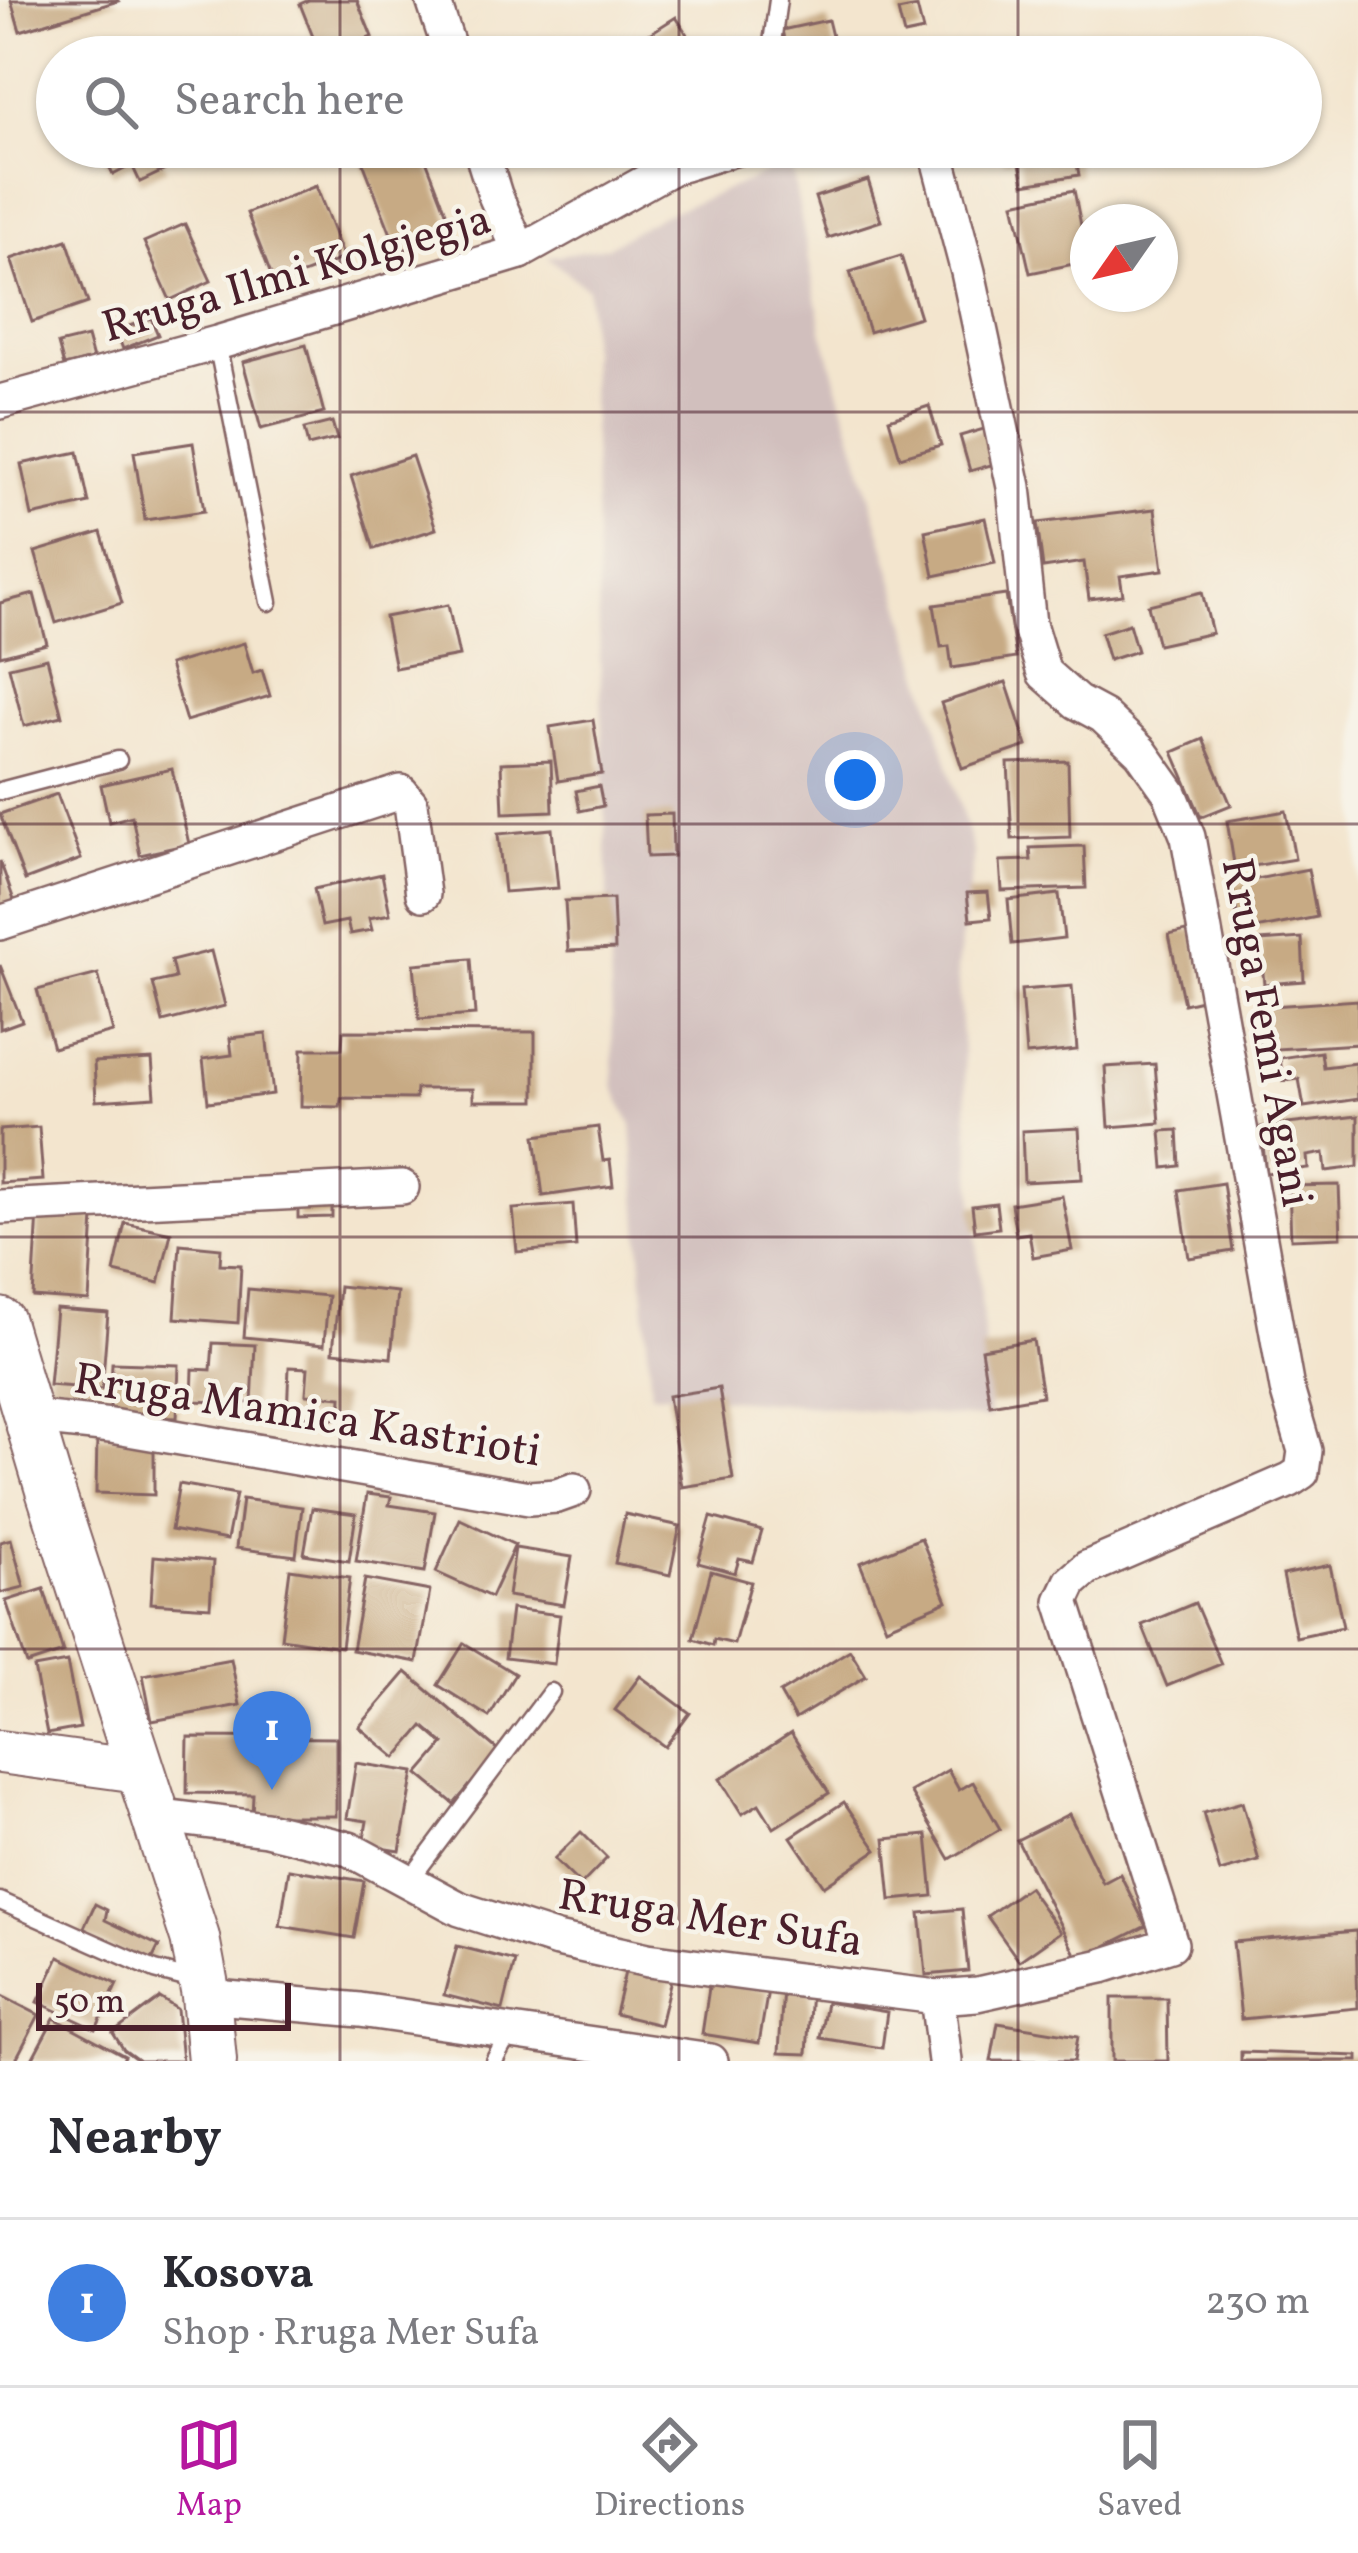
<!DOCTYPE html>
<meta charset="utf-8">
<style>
:root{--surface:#fff;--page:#f7f7f7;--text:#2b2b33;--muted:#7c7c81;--line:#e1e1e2;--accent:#b5179e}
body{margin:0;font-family:Vollkorn,serif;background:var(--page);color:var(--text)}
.compass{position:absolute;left:1070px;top:204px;width:108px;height:108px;border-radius:50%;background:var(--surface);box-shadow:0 3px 9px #0004;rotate:236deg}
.scale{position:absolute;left:36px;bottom:30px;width:255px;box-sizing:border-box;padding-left:12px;border:6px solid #4a1f2b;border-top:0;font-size:33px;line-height:42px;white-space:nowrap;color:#4a1f2b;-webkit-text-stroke:9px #f7f3e8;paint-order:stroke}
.you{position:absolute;left:855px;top:780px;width:42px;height:42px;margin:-30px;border:9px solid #fff;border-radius:50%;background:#1a73e8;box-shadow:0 0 0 18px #1a73e833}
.badge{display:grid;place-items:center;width:78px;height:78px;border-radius:50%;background:var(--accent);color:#fff;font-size:39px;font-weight:700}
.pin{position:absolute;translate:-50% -99px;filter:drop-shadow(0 3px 6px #0008)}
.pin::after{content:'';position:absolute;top:63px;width:42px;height:36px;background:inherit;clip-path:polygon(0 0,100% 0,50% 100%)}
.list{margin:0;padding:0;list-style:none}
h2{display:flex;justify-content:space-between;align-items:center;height:156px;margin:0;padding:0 48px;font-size:51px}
h2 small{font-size:39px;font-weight:400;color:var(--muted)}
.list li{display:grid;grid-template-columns:78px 1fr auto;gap:36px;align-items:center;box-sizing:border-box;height:168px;padding:0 48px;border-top:3px solid var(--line)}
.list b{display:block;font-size:45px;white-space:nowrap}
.list p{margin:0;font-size:39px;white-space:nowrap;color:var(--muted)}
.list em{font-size:39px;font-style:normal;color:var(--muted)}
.icon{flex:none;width:66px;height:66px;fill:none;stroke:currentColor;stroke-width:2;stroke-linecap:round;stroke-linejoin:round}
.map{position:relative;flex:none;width:1358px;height:2061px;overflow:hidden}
.search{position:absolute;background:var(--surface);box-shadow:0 3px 9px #0004;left:36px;right:36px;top:36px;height:132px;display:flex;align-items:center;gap:30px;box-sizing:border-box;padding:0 42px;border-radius:66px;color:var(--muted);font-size:45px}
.sheet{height:324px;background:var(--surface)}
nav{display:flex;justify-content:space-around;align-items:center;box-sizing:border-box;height:168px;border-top:3px solid var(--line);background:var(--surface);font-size:33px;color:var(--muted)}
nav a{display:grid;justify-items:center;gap:6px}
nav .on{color:var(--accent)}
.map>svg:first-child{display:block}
.industrial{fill:#d1bfbd}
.building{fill:#c7aa84}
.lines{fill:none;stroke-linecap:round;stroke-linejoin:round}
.service-casing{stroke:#856464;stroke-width:21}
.minor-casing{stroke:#856464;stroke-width:38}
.tertiary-casing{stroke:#856464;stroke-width:46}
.secondary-casing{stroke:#856464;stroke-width:52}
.service{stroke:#fff;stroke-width:16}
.minor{stroke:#fff;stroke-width:33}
.tertiary{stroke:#fff;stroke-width:42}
.secondary{stroke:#fff;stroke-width:48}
.grid{fill:none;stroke:#4a1f2b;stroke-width:3;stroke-opacity:0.55}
.labels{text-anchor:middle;stroke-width:9;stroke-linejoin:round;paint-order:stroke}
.street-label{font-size:45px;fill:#4a1f2b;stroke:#f7f3e8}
</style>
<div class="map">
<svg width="1358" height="2061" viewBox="0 0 1358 2061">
<rect width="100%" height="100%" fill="#f7f3e8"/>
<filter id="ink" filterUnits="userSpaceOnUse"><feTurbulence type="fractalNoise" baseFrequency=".00833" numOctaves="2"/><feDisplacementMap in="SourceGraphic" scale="24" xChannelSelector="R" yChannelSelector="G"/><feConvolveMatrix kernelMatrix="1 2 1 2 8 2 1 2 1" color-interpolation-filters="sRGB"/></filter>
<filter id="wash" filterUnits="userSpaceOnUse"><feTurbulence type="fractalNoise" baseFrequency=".004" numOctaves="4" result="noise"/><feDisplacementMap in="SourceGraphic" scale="48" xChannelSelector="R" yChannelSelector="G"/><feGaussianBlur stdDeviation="2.7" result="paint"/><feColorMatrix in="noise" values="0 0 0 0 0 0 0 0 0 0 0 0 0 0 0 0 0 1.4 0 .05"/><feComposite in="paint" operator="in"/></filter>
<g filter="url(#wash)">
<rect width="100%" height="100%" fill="#f3e5ce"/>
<!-- industrial -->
<path class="industrial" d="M 790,160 L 823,334 L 974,854 L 957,968 L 990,1419 L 651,1393 L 632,1126 L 614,1086 L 588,289 L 547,257 L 607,247 L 660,216 L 749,181 Z"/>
<g id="blocks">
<!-- building -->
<g class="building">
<path d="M 11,0 L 117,0 L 118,1 L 20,31 Z"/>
<path d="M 309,0 L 357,0 L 372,37 L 321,57 L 300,4 Z"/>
<path d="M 917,7 L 923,31 L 904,35 L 898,11 Z"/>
<path d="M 676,17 L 701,57 L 613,57 Z"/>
<path d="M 828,20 L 837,57 L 788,57 L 782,30 Z"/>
<path d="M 574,38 L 580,57 L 550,57 L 546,47 Z"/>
<path d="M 380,46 L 384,57 L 351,57 Z"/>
<path d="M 99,147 L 156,147 L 167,169 L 140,182 L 132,165 L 113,175 Z"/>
<path d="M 357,147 L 421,147 L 453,230 L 398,252 Z"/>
<path d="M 1001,147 L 1074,147 L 1079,175 L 1024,184 L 1019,159 L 1003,161 Z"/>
<path d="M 868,180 L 881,221 L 828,238 L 815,197 Z"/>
<path d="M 316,186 L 344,258 L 275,285 L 247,213 Z"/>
<path d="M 1074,190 L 1088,261 L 1030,273 L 1014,203 Z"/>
<path d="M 185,224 L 211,281 L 170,300 L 144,242 Z"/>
<path d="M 67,240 L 88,303 L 32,322 L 11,259 Z"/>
<path d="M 901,256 L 920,317 L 869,332 L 850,272 Z"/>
<path d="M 151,318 L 158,335 L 123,349 L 116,331 Z"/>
<path d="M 87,337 L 93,359 L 64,366 L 58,344 Z"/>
<path d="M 306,345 L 324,413 L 261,429 L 243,362 Z"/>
<path d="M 929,406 L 941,445 L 900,457 L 889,419 Z"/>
<path d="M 332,422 L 337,439 L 308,446 L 304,429 Z"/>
<path d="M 987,428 L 998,463 L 970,471 L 960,436 Z"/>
<path d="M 193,443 L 204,511 L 145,520 L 134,452 Z"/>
<path d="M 78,452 L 89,503 L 32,516 L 21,464 Z"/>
<path d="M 412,456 L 436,529 L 374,549 L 351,476 Z"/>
<path d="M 1155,509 L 1163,570 L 1120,576 L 1123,595 L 1089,599 L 1084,562 L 1043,568 L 1037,523 Z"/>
<path d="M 985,518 L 995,563 L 934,576 L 925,531 Z"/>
<path d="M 101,532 L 122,603 L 56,623 L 35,552 Z"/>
<path d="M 1202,592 L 1212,633 L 1158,645 L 1148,605 Z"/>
<path d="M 34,594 L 47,644 L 0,656 L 0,603 Z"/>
<path d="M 1006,595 L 1016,658 L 952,668 L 949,646 L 941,647 L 934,605 Z"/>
<path d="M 448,605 L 459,656 L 395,668 L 385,617 Z"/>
<path d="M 1129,624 L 1137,651 L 1109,660 L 1101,633 Z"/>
<path d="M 244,643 L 253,673 L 262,670 L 270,696 L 186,721 L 169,665 Z"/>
<path d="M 47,658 L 62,716 L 24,726 L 9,667 Z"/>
<path d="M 1006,682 L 1027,746 L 962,768 L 941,703 Z"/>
<path d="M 593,720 L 602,774 L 558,781 L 550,727 Z"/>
<path d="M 1203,739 L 1231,805 L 1201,817 L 1173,752 Z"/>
<path d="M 551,761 L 553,811 L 503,813 L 501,763 Z"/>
<path d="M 1068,761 L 1070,837 L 1012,839 L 1008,763 Z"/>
<path d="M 172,769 L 189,844 L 140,855 L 132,816 L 109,822 L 101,785 Z"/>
<path d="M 599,786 L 603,806 L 580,811 L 576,791 Z"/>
<path d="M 57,794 L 81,859 L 25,880 L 0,814 Z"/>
<path d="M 1286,811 L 1295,859 L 1235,869 L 1227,821 Z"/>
<path d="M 672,814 L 673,856 L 647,857 L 645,815 Z"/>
<path d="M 552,829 L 558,888 L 504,892 L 498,834 Z"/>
<path d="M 1084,846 L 1086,888 L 1002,891 L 1000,861 L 1031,860 L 1030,848 Z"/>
<path d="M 0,861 L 15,903 L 0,908 Z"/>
<path d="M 1308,869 L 1317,917 L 1240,932 L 1232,884 Z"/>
<path d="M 382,874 L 390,914 L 369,918 L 372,930 L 350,934 L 347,921 L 322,926 L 314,889 Z"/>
<path d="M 988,892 L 991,918 L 970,920 L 967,893 Z"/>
<path d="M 1059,894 L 1064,938 L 1012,944 L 1008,900 Z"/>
<path d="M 613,899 L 615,949 L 568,951 L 565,901 Z"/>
<path d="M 1194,929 L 1205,999 L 1184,1004 L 1169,935 Z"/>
<path d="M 1302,938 L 1304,981 L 1264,984 L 1260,941 Z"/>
<path d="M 211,951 L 225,1006 L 163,1022 L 153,983 L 175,978 L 171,961 Z"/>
<path d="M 471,959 L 475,1015 L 419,1019 L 414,964 Z"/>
<path d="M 0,965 L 22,1021 L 0,1029 Z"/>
<path d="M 98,974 L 113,1032 L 53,1048 L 37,990 Z"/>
<path d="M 1072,986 L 1077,1050 L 1026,1055 L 1021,990 Z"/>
<path d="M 1358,1000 L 1358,1044 L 1260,1050 L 1256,1007 Z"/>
<path d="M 343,1031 L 535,1032 L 535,1101 L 473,1101 L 473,1089 L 416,1089 L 415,1099 L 341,1098 L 340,1107 L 301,1106 L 302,1049 L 342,1049 Z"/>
<path d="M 266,1034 L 273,1094 L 208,1102 L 203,1059 L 232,1055 L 230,1038 Z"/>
<path d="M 1321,1052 L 1323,1067 L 1356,1063 L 1358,1099 L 1304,1107 L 1299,1079 L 1283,1081 L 1280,1058 Z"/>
<path d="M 152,1059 L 155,1097 L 96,1101 L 94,1062 Z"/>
<path d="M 1155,1064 L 1160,1123 L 1109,1127 L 1105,1067 Z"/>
<path d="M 1358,1116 L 1358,1167 L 1326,1171 L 1324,1153 L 1307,1156 L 1308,1168 L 1266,1173 L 1261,1127 Z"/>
<path d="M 39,1127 L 43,1180 L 0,1183 L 0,1130 Z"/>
<path d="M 598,1127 L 603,1161 L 610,1160 L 613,1186 L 543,1196 L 535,1136 Z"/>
<path d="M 1079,1128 L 1082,1179 L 1024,1182 L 1022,1131 Z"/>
<path d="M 1178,1130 L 1180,1166 L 1164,1168 L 1161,1131 Z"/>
<path d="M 1223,1183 L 1233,1251 L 1189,1258 L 1179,1190 Z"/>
<path d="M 1339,1185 L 1341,1237 L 1291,1239 L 1289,1186 Z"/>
<path d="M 1062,1196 L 1072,1250 L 1033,1257 L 1029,1233 L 1016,1235 L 1011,1204 Z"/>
<path d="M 298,1201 L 332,1201 L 332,1217 L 298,1218 Z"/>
<path d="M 996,1203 L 999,1228 L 975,1231 L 972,1206 Z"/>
<path d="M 573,1204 L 576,1247 L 517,1252 L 513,1209 Z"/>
<path d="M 38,1213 L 94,1217 L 89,1301 L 33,1297 Z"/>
<path d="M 125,1223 L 171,1233 L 159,1283 L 114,1272 Z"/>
<path d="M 180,1244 L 221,1248 L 220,1264 L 241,1265 L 238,1323 L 175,1318 Z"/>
<path d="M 339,1286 L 397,1292 L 391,1358 L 333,1352 Z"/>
<path d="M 248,1289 L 328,1296 L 324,1345 L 244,1337 Z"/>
<path d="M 56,1309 L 108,1313 L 102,1389 L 49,1385 Z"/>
<path d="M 1033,1340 L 1042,1396 L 990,1405 L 981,1349 Z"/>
<path d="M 213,1343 L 255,1345 L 252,1403 L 192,1401 L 193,1369 L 211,1370 Z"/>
<path d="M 112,1363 L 179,1365 L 177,1418 L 110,1415 Z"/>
<path d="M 289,1367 L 308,1368 L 306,1394 L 342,1397 L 341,1419 L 287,1415 Z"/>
<path d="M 719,1388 L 733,1479 L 682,1487 L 668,1396 Z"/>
<path d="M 97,1436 L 154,1437 L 154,1495 L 96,1493 Z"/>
<path d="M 179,1484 L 236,1494 L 227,1540 L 171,1530 Z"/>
<path d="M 367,1494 L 391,1497 L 389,1505 L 435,1512 L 425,1572 L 356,1561 Z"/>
<path d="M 242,1499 L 302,1507 L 296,1556 L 236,1548 Z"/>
<path d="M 312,1508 L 356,1514 L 349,1561 L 304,1554 Z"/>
<path d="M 625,1514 L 680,1526 L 670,1575 L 615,1563 Z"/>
<path d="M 711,1517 L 762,1531 L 753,1562 L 739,1559 L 735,1573 L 698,1563 Z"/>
<path d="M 460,1519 L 515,1545 L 491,1597 L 436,1572 Z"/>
<path d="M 921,1538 L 947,1601 L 886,1627 L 860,1563 Z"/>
<path d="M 11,1539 L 24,1587 L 0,1593 L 0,1542 Z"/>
<path d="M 515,1548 L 572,1557 L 564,1605 L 508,1596 Z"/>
<path d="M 154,1556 L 213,1561 L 210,1607 L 151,1603 Z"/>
<path d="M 1330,1565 L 1343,1627 L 1296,1637 L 1283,1575 Z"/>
<path d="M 290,1569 L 350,1578 L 341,1647 L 281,1638 Z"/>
<path d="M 711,1571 L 751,1582 L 734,1644 L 714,1639 L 713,1645 L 693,1639 Z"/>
<path d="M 365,1579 L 430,1591 L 417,1662 L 352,1650 Z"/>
<path d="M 44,1589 L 63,1652 L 27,1664 L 6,1601 Z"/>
<path d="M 1195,1603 L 1221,1664 L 1167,1686 L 1142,1625 Z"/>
<path d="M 511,1609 L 560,1615 L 554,1664 L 505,1658 Z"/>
<path d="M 464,1643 L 515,1674 L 489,1717 L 438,1685 Z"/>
<path d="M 850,1650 L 866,1676 L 795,1719 L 780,1693 Z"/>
<path d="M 231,1659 L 240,1705 L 152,1721 L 143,1675 Z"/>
<path d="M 67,1662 L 80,1728 L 47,1734 L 34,1668 Z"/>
<path d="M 406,1672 L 499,1751 L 454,1804 L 418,1774 L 444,1744 L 423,1726 L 396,1758 L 359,1727 Z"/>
<path d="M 640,1676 L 690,1713 L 665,1747 L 615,1710 Z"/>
<path d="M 791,1733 L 829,1793 L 774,1828 L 759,1804 L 742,1814 L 720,1779 Z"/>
<path d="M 188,1737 L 336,1738 L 336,1816 L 252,1816 L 253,1794 L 187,1793 Z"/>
<path d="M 356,1763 L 414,1772 L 400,1851 L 363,1845 L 367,1821 L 347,1818 Z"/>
<path d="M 948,1770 L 959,1790 L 973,1782 L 1000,1829 L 950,1859 L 910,1792 Z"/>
<path d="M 844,1802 L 877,1850 L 824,1886 L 791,1837 Z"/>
<path d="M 1242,1802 L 1259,1861 L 1220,1872 L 1203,1813 Z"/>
<path d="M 1069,1814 L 1103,1883 L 1120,1874 L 1146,1926 L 1078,1960 L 1017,1840 Z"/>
<path d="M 581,1832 L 607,1858 L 581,1885 L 554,1859 Z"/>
<path d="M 927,1835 L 933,1896 L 891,1900 L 885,1839 Z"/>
<path d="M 289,1869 L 364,1881 L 354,1938 L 280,1926 Z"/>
<path d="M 1028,1887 L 1060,1932 L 1019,1961 L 987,1916 Z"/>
<path d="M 95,1904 L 107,1910 L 105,1920 L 159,1946 L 149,1966 L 81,1934 Z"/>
<path d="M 962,1909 L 968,1971 L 926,1975 L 920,1913 Z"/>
<path d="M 1356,1931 L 1358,2008 L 1241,2019 L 1233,1942 Z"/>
<path d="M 457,1946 L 515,1961 L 503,2010 L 444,1995 Z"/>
<path d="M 59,1957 L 117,1984 L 96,2029 L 38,2002 Z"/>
<path d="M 626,1968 L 671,1979 L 660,2025 L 615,2014 Z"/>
<path d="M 710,1981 L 768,1990 L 759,2043 L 702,2034 Z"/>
<path d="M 783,1987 L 811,1989 L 807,2054 L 779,2053 Z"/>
<path d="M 0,1995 L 39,2015 L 15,2061 L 0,2061 Z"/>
<path d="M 160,1998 L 177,2009 L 182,2061 L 139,2061 L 124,2050 L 113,2033 Z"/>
<path d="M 1112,1998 L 1167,1998 L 1168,2061 L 1112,2061 Z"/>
<path d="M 826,2002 L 887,2012 L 882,2048 L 820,2038 Z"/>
<path d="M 54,2018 L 125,2056 L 122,2061 L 31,2061 Z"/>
<path d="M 998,2023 L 1078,2036 L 1074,2061 L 991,2061 Z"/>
<path d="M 1241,2052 L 1358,2056 L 1358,2061 L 1241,2061 Z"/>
</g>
</g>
</g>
<g filter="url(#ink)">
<use href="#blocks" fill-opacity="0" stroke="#856464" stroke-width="3"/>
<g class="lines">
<defs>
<g id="service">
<path d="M 770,57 L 778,0"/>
<path d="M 217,343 L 269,602"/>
<path d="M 0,791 L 118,760"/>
<path d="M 410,1880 L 551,1692"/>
<path d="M 0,1901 L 155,1970 L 197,1981"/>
<path d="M 494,2061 L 510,2032"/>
</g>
<g id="minor">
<path d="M 433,0 L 452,57"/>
<path d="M 480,147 L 495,195 L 520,252"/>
<path d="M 0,402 L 217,343 L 520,252 L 671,168 L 740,147"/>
<path d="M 0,923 L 401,792 L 411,804 L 423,894"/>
<path d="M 0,1207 L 402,1187"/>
<path d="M 28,1417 L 111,1426 L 529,1498 L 557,1496 L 574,1490"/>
<path d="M 155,1815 L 266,1829 L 349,1849 L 460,1909 L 557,1940 L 648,1960 L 790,1979 L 937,1997 L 977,1994 L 1102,1966 L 1171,1944 L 1062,1601 L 1071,1582 L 1087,1568 L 1290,1480 L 1302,1472 L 1305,1451 L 1287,1389 L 1188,837 L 1170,793 L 1141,752 L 1103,716 L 1077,702 L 1044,673 L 1029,624 L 1014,487 L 968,272 L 935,147"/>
<path d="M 206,1996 L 360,2010 L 711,2061"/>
<path d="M 937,1997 L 945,2061"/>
</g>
<path id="tertiary" d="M 0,1752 L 139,1771"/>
<path id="secondary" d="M 0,1322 L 50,1490 L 195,1938 L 206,1996 L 212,2061"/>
</defs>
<!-- service casing -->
<use href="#service" class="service-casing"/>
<!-- minor casing -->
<use href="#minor" class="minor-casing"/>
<!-- tertiary casing -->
<use href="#tertiary" class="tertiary-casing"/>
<!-- secondary casing -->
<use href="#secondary" class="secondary-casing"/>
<!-- service -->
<use href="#service" class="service"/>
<!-- minor -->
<use href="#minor" class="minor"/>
<!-- tertiary -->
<use href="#tertiary" class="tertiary"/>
<!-- secondary -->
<use href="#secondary" class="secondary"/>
</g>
</g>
<!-- grid -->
<path class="grid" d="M 340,0 L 340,57M 679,0 L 679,57M 1018,0 L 1018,57M 340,147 L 340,2061M 679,147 L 679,2061M 1018,147 L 1018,2061M 0,412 L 1358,412M 0,824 L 1358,824M 0,1237 L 1358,1237M 0,1649 L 1358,1649"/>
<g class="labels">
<!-- street labels -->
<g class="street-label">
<text transform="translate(296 271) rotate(-16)" y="16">Rruga Ilmi Kolgjegja</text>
<text transform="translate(1269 1032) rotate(80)" y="16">Rruga Femi Agani</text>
<text transform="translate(308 1413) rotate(9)" y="16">Rruga Mamica Kastrioti</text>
<text transform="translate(711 1916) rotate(9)" y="16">Rruga Mer Sufa</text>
</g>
</g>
</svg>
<svg class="compass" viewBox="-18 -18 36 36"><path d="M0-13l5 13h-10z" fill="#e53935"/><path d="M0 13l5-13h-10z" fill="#7c7c81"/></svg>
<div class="scale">50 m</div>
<div class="you"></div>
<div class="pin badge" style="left:272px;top:1790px;background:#3f7fe0">1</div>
<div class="search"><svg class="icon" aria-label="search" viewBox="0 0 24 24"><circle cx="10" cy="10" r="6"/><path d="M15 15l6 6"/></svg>Search here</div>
</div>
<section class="sheet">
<h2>Nearby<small></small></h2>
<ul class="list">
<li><span class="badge" style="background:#3f7fe0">1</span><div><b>Kosova</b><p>Shop · Rruga Mer Sufa</p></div><em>230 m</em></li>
</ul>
</section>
<nav>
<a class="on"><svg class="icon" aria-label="map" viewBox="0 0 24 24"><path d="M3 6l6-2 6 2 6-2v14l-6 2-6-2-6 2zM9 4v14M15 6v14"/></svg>Map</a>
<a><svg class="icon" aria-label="directions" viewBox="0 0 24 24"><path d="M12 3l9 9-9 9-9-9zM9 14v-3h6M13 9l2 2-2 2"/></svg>Directions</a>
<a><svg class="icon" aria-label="saved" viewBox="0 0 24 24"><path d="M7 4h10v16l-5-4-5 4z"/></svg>Saved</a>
</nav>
